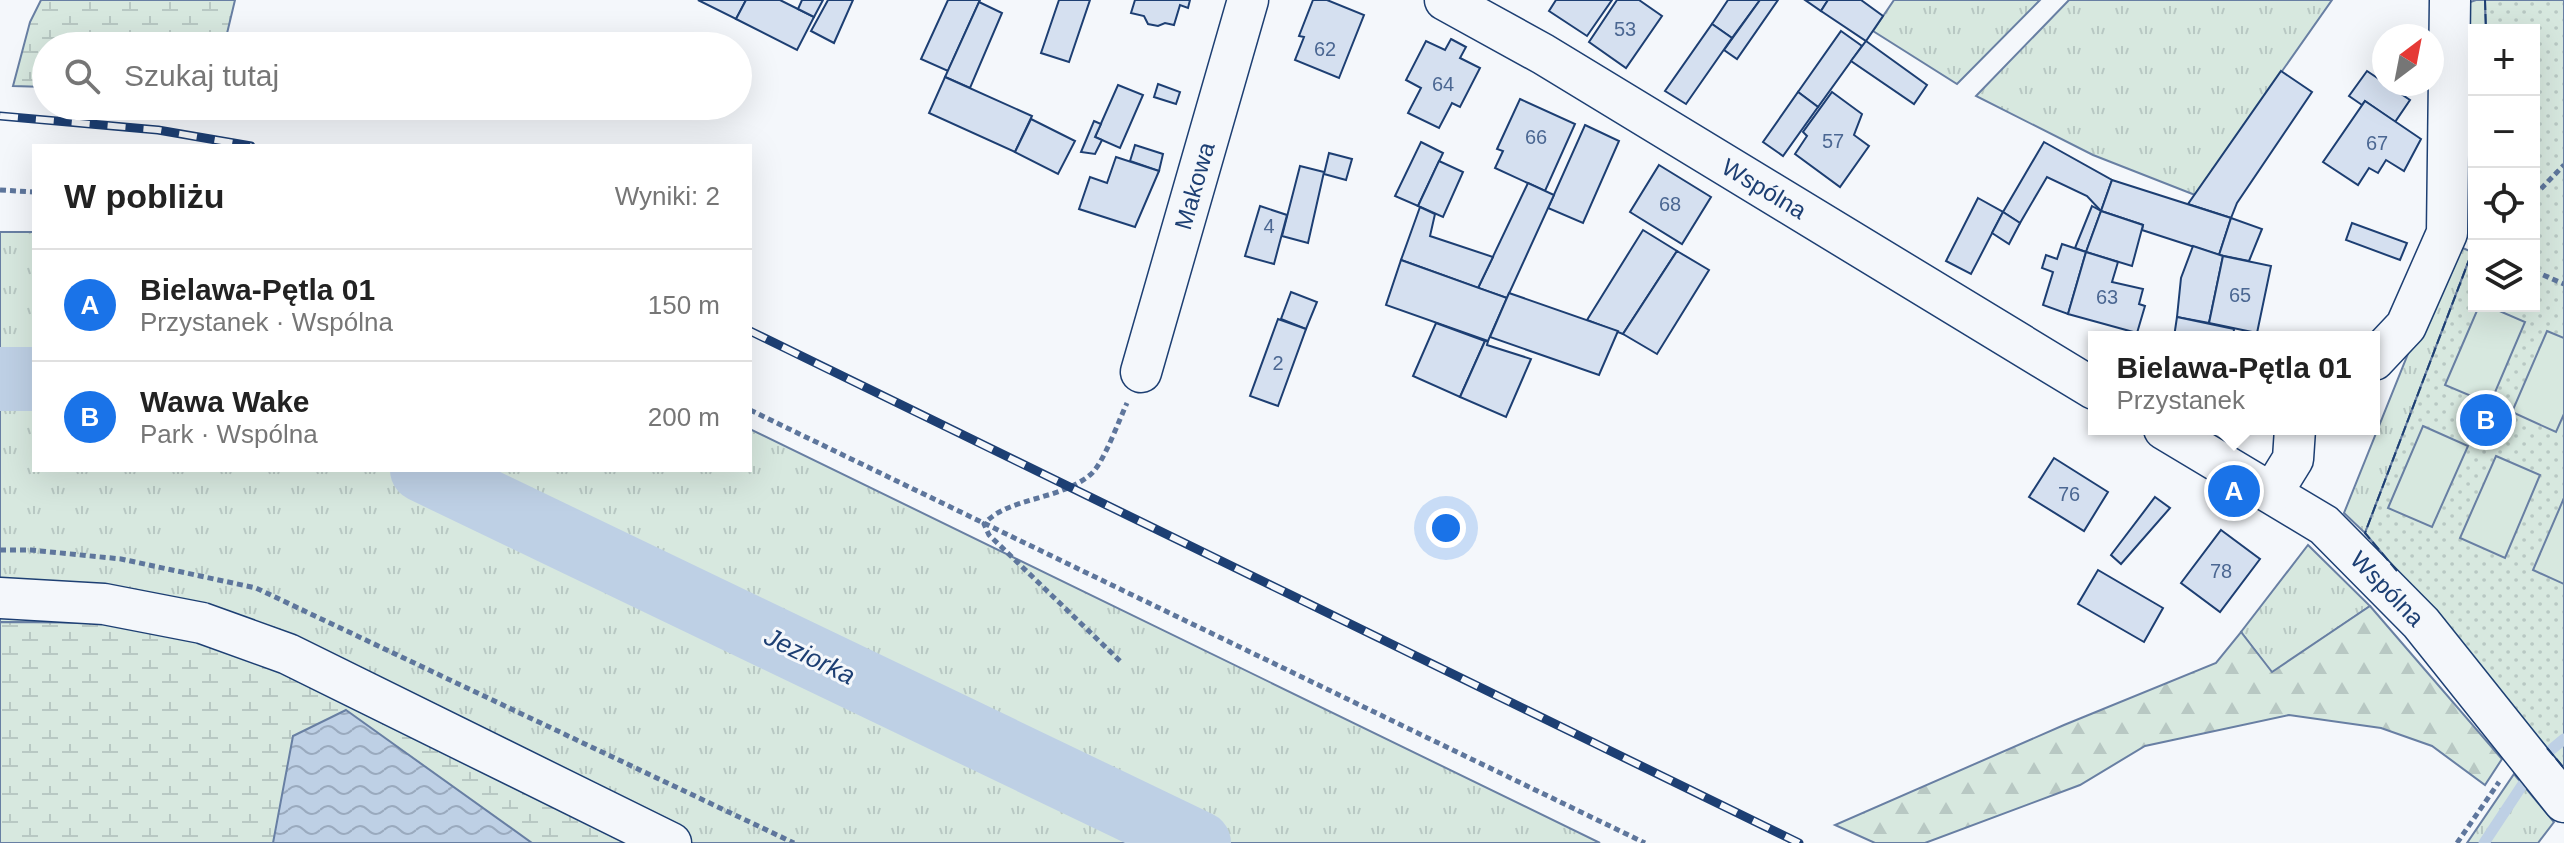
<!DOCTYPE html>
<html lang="pl">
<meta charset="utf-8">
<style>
:root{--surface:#fff;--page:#f6f6f6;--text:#222;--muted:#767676;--line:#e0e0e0;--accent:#1a73e8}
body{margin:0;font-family:Arial,sans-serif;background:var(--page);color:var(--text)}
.controls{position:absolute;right:24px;top:24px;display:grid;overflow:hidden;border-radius:0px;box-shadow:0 8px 32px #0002}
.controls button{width:72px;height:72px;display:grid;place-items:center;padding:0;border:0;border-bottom:2px solid var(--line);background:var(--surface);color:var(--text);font:40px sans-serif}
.compass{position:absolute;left:2372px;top:24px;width:72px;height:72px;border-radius:50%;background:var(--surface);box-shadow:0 8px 32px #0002;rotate:32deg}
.you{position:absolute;left:1446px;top:528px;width:28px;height:28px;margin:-20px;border:6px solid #fff;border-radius:50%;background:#1a73e8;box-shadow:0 0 0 12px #1a73e833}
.badge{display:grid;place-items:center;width:52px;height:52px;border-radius:50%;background:var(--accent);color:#fff;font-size:26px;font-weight:700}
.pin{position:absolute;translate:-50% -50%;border:4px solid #fff;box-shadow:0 2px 8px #0006}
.popup{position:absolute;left:2088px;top:331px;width:292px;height:104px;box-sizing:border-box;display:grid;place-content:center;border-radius:0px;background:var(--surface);filter:drop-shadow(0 2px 6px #0005);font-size:26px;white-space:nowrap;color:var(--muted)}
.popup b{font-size:30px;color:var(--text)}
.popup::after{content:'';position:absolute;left:50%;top:100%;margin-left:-16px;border:16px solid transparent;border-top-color:var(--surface)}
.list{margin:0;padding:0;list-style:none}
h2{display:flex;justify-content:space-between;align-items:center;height:104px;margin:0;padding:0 32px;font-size:34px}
h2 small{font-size:26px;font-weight:400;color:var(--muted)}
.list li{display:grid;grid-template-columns:52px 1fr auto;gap:24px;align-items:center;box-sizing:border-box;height:112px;padding:0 32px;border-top:2px solid var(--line)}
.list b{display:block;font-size:30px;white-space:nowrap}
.list p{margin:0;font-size:26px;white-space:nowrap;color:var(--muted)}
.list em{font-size:26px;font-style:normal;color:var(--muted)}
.icon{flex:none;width:44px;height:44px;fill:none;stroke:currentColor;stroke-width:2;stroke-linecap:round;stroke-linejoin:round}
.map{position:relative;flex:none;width:2564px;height:843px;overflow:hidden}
.search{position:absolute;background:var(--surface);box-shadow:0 8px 32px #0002;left:32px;top:32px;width:720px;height:88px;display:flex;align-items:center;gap:20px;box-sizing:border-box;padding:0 28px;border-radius:44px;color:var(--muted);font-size:30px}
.panel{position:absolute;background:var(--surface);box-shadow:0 8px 32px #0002;left:32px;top:144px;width:720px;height:328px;border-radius:0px}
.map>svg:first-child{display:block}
.grass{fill:url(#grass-tufts);stroke:#687fa3;stroke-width:2}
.forest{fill:url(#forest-firs);stroke:#687fa3;stroke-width:2}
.wetland{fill:url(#wetland-marsh);stroke:#687fa3;stroke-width:2}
.park{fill:url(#park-dots);stroke:#687fa3;stroke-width:2}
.pitch{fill:#d7e8df;stroke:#687fa3;stroke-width:2}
.water{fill:url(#water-waves);stroke:#687fa3;stroke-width:2}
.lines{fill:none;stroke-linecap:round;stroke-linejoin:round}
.stream{stroke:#bed0e5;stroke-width:11}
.river{stroke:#bed0e5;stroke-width:64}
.building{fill:#d5e0f0;stroke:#1d3f73;stroke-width:2}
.minor-casing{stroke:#1d3f73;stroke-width:43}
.path{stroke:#5e769c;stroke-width:5;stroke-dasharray:6 4;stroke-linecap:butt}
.minor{stroke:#f4f7fb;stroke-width:40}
.rail-casing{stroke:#1d3f73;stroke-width:9}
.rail{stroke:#f4f7fb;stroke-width:6;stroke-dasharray:18;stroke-linecap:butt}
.fence{stroke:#1d3f73;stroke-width:2;stroke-dasharray:10 4;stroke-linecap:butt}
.labels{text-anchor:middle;stroke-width:6;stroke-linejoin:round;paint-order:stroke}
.number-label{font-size:20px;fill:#4b6792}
.street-label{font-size:24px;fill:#1d3f73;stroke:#f4f7fb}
.water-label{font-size:26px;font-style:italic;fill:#1d3f73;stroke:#f4f7fb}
</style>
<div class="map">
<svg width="2564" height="843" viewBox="0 0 2564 843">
<defs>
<pattern id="grass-tufts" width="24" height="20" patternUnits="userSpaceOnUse" patternTransform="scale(2)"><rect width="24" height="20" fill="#d7e8df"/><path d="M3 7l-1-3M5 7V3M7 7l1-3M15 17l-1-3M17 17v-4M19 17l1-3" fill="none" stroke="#b8c8c3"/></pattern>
<pattern id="forest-firs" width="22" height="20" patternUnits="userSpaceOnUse" patternTransform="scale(2)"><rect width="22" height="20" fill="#d7e8df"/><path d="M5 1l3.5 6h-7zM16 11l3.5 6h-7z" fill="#b8c8c3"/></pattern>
<pattern id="wetland-marsh" width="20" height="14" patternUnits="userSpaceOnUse" patternTransform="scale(2)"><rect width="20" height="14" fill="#d7e8df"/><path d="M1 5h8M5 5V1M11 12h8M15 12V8" fill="none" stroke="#b8c8c3"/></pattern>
<pattern id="park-dots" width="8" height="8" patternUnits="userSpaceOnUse" patternTransform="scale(2)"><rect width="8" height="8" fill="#d7e8df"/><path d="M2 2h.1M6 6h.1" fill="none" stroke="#b8c8c3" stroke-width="1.8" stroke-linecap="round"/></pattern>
<pattern id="water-waves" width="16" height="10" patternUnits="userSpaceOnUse" patternTransform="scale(2)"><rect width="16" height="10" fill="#bed0e5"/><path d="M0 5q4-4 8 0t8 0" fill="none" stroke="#9aaabe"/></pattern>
</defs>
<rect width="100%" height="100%" fill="#f4f7fb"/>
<!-- grass -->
<g class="grass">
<path d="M 1894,0 L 2040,0 L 1957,84 L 1873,31 Z"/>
<path d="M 2069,0 L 2332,0 L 2195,195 L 2093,155 L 1976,96 Z"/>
<path d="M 2476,0 L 2485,0 L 2486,30 L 2474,30 L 2474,239 L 2460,233 L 2456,7 Z"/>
<path d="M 0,232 L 34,232 L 34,470 L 750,470 L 750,429 L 1600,843 L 642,843 L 134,623 L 0,622 Z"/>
<path d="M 2456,245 L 2472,252 L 2365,533 L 2344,513 L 2418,329 Z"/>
<path d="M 2308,545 L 2370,606 L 2272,673 L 2241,632 Z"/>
<path d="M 2514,774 L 2554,822 L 2538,843 L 2467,843 Z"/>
</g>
<!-- forest -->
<path class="forest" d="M 2370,606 L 2502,759 L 2485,785 L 2432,746 L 2381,728 L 2289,715 L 2145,746 L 2080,785 L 1925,843 L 1875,843 L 1835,825 L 2064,725 L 2216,663 L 2241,632 L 2272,672 Z"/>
<!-- wetland -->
<g class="wetland">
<path d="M 41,0 L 235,0 L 224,46 L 46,46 L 46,87 L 13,86 L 30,22 Z"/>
<path d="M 0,622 L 134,623 L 203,639 L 285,673 L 642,843 L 0,843 Z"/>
</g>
<!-- park -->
<path class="park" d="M 2485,0 L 2564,0 L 2564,768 L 2365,533 L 2474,247 L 2474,306 L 2534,306 L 2534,30 L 2486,30 Z"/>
<!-- pitch -->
<g class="pitch">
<path d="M 2479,306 L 2488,306 L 2525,322 L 2490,404 L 2445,385 Z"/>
<path d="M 2547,331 L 2564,338 L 2564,414 L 2556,432 L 2512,412 Z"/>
<path d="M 2423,426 L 2468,446 L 2432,527 L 2388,508 Z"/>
<path d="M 2496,456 L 2540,475 L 2505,558 L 2460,538 Z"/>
<path d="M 2564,498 L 2564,584 L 2533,570 Z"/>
</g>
<!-- water -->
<path class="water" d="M 346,710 L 532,843 L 273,843 L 293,736 Z"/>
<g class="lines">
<!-- stream -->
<g class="stream">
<path d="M 2552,749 L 2564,739"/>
<path d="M 2484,843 L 2523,784"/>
</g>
<!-- river -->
<g class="river">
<path d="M 0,379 L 34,379"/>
<path d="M 422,470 L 1199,843"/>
</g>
</g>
<!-- building -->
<g class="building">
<path d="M 698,0 L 746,0 L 736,19 Z"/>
<path d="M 746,0 L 780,0 L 814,17 L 797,50 L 736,19 Z"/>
<path d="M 802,0 L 823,0 L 814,17 L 798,9 Z"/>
<path d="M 828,0 L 853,0 L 834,43 L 811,31 Z"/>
<path d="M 948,0 L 980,0 L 948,71 L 921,59 Z"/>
<path d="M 1059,0 L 1090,0 L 1069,62 L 1041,53 Z"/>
<path d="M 1135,0 L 1190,0 L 1188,8 L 1180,5 L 1174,25 L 1165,23 L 1158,26 L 1148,24 L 1144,16 L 1131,13 Z"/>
<path d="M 1313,0 L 1327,0 L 1364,15 L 1339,78 L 1295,60 L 1304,37 L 1299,36 Z"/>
<path d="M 1556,0 L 1612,0 L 1587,36 L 1549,11 Z"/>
<path d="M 1617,0 L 1639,0 L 1662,16 L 1626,68 L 1589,42 Z"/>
<path d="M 1728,0 L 1760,0 L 1732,38 L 1712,24 Z"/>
<path d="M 1760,0 L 1778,0 L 1737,59 L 1724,50 Z"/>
<path d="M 1805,0 L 1828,0 L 1821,11 Z"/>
<path d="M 1828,0 L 1861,0 L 1883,16 L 1866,41 L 1821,11 Z"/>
<path d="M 979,2 L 1002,13 L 970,88 L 945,77 Z"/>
<path d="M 1712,24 L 1732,38 L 1686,104 L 1665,91 Z"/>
<path d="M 1841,31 L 1862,46 L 1818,107 L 1798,92 Z"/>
<path d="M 1451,39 L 1466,47 L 1460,58 L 1480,68 L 1460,107 L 1452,103 L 1439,128 L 1408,113 L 1421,88 L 1406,80 L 1426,41 L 1445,50 Z"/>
<path d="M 1866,41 L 1927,85 L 1914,104 L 1851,61 Z"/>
<path d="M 2281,71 L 2312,92 L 2237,203 L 2231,218 L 2188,204 Z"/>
<path d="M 2367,71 L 2410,100 L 2395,122 L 2365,101 L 2362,105 L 2349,96 Z"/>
<path d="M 945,77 L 1032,116 L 1015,152 L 929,113 Z"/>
<path d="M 1158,84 L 1180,92 L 1176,104 L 1154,97 Z"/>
<path d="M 1118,85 L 1143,95 L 1120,148 L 1095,137 Z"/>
<path d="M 1798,92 L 1818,107 L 1783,156 L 1763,142 Z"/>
<path d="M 1832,92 L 1862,114 L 1854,135 L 1869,146 L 1840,187 L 1795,154 L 1807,136 L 1803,132 Z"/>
<path d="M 1520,99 L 1575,124 L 1545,191 L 1495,168 L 1503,151 L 1497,149 Z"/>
<path d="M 2365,101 L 2421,139 L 2404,171 L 2386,160 L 2378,173 L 2369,168 L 2358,185 L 2323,162 Z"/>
<path d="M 1031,119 L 1075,141 L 1058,174 L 1015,152 Z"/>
<path d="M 1094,121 L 1101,124 L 1095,137 L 1102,140 L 1095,154 L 1081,152 Z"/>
<path d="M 1585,125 L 1619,141 L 1583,223 L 1548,208 Z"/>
<path d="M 1421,142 L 1443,153 L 1418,206 L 1395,196 Z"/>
<path d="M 2044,142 L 2112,180 L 2101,211 L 2087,196 L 2047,177 L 2020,223 L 2003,212 Z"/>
<path d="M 1135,145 L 1163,154 L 1159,171 L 1130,161 Z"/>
<path d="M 1329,153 L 1352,159 L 1346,180 L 1324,174 Z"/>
<path d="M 1116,157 L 1159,171 L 1135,227 L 1079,209 L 1090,177 L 1107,183 Z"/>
<path d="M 1439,161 L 1463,172 L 1443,217 L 1418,206 Z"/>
<path d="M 1659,165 L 1711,197 L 1682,244 L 1630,212 Z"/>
<path d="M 1300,166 L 1324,172 L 1308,243 L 1282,236 Z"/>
<path d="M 2112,180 L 2231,218 L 2219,255 L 2142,230 L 2143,225 L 2101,211 Z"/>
<path d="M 1528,183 L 1554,195 L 1507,298 L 1478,288 Z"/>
<path d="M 1978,198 L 2003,212 L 1971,274 L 1946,261 Z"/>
<path d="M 1260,206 L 1287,215 L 1274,264 L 1245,256 Z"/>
<path d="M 2092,206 L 2101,211 L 2086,252 L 2075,248 Z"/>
<path d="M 1420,207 L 1435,214 L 1430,236 L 1493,257 L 1478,288 L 1401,260 Z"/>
<path d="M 2101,211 L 2143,225 L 2132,266 L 2086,252 Z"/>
<path d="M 2003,212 L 2020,223 L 2009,244 L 1992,233 Z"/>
<path d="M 2231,218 L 2262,229 L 2249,261 L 2219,255 Z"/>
<path d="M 2352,223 L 2407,243 L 2400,260 L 2346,240 Z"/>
<path d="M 1643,230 L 1677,251 L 1623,334 L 1587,320 Z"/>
<path d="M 2062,244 L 2086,252 L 2068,314 L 2043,305 L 2053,272 L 2042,268 L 2046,255 L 2057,259 Z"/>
<path d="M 2193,246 L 2223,256 L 2209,323 L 2177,317 L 2181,278 Z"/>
<path d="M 1677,251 L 1709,270 L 1657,354 L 1623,334 Z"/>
<path d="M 2086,252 L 2118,262 L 2112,282 L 2143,289 L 2139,304 L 2145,306 L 2137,333 L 2068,314 Z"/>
<path d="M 2223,256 L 2271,266 L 2257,333 L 2209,323 Z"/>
<path d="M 1401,260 L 1507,298 L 1488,341 L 1386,305 Z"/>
<path d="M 1291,292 L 1317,302 L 1306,329 L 1281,319 Z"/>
<path d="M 1509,293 L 1618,331 L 1599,375 L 1490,337 Z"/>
<path d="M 2177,317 L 2234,329 L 2233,337 L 2174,337 Z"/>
<path d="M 1278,319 L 1306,329 L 1278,406 L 1250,396 Z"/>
<path d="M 1436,323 L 1485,341 L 1460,397 L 1413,376 Z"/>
<path d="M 1485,341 L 1488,341 L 1487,345 L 1531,359 L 1506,417 L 1460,397 Z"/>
<path d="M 2054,458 L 2108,492 L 2084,531 L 2029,497 Z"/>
<path d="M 2155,497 L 2170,508 L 2121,564 L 2111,555 Z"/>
<path d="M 2221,530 L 2260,559 L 2220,612 L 2181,583 Z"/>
<path d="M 2098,570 L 2163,608 L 2144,642 L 2078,604 Z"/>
</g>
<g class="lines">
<defs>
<g id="minor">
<path d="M 1445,0 L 1543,54 L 2094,389"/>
<path d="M 2374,360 L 2406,326 L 2447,233 L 2450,0"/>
<path d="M 1141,372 L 1248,0"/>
<path d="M 2164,429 L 2324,525 L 2421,623 L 2564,802"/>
<path d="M 2272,493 L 2293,459 L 2295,429"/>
<path d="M 0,598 L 104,604 L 202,623 L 288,654 L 671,843"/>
</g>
</defs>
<!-- minor casing -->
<use href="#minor" class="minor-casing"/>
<!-- path -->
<g class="path">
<path d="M 0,190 L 34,192"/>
<path d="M 2534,196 L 2564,165"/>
<path d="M 2534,271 L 2564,284"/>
<path d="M 750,410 L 1645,843"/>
<path d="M 0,550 L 31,550 L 121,559 L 256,588 L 794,843"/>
<path d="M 1120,661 L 989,535 L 984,524 C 1008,497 1058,501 1090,475 C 1103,465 1119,420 1127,403"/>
<path d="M 2457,843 L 2499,782"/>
</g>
<!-- minor -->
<use href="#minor" class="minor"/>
<defs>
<g id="rail">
<path d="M 0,116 L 158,130 L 251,146"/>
<path d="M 750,331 L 1799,843"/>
</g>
</defs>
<!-- rail casing -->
<use href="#rail" class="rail-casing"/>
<!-- rail -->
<use href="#rail" class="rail"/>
<!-- fence -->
<g class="fence">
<path d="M 2485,0 L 2486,30"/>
<path d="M 2397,571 L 2365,533 L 2474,247"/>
<path d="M 2547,748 L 2564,768"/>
</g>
</g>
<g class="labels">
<!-- number labels -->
<g class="number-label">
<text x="1625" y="36">53</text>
<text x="1325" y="56">62</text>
<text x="1443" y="91">64</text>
<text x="1536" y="144">66</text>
<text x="1833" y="148">57</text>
<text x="2377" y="150">67</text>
<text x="1670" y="211">68</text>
<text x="1269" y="233">4</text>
<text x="2240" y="302">65</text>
<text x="2107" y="304">63</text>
<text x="1278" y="370">2</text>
<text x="2069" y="501">76</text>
<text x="2221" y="578">78</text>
</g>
<!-- street labels -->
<g class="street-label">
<text transform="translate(1195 186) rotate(-74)" y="8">Makowa</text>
<text transform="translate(1764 189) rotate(31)" y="8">Wspólna</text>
<text transform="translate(2387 589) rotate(46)" y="8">Wspólna</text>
</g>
<!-- water labels -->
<g class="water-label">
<text transform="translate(810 656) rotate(26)" y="9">Jeziorka</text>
</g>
</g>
</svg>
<div class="controls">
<button>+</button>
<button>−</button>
<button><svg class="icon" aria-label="locate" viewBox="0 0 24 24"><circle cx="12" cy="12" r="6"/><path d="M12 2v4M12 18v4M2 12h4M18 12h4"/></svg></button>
<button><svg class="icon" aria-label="layers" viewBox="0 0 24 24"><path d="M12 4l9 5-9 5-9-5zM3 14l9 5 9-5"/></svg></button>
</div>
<svg class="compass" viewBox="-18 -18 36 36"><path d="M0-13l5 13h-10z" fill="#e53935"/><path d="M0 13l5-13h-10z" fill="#767676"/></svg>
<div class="you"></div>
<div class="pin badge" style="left:2234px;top:491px">A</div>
<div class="popup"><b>Bielawa-Pętla 01</b>Przystanek</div>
<div class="pin badge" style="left:2486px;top:420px">B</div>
<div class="search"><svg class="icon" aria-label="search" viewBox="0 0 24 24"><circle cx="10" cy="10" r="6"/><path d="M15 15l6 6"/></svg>Szukaj tutaj</div>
<section class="panel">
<h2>W pobliżu<small>Wyniki: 2</small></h2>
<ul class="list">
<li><span class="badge">A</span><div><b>Bielawa-Pętla 01</b><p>Przystanek · Wspólna</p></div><em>150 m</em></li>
<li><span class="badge">B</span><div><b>Wawa Wake</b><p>Park · Wspólna</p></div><em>200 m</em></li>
</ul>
</section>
</div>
